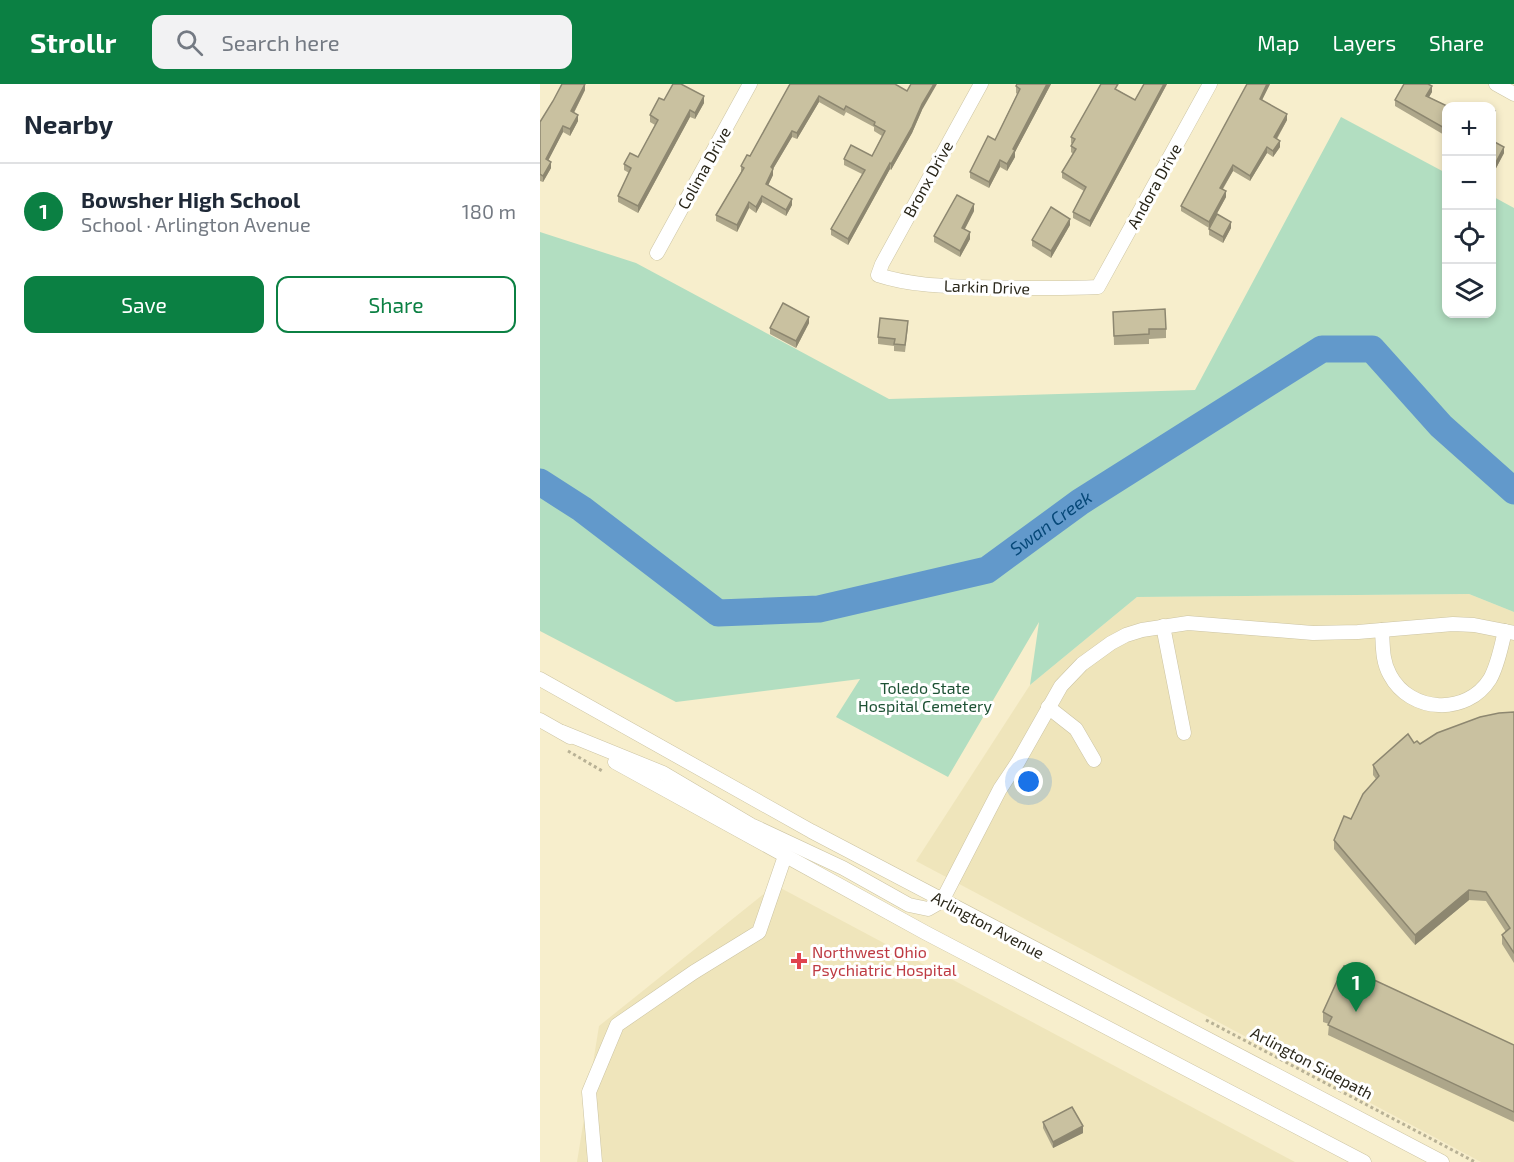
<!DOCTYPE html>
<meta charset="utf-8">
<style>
:root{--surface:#fff;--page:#f2f2f3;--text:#1f2937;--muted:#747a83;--line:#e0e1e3;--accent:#0b8043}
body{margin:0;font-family:"Exo 2",sans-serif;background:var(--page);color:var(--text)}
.controls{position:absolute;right:18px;top:18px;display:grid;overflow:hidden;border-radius:12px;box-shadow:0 3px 9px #0003}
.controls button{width:54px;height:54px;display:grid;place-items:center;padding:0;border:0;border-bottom:2px solid var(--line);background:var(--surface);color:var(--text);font:30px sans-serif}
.you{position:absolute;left:489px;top:698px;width:21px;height:21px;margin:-15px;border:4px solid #fff;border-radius:50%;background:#1a73e8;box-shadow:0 0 0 9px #1a73e833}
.badge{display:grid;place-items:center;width:39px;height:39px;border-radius:50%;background:var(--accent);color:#fff;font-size:20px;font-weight:700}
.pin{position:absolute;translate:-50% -50px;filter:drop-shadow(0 2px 3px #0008)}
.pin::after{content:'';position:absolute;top:32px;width:21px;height:18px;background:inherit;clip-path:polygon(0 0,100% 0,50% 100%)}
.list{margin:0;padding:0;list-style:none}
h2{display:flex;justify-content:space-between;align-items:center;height:78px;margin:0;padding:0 24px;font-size:26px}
h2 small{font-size:20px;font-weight:400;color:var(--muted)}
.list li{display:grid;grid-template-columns:39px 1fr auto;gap:18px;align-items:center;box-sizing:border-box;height:96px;padding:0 24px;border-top:2px solid var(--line)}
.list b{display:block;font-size:22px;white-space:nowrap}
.list p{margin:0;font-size:20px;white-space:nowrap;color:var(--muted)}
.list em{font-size:20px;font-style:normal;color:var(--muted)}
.actions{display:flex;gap:12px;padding:18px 24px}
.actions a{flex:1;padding:14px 0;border:2px solid var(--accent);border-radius:12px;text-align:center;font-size:21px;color:var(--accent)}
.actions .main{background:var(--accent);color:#fff}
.icon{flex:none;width:33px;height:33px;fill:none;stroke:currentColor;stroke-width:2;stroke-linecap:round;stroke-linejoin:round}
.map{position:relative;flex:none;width:974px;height:1078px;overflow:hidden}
header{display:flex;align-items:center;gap:36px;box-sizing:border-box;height:84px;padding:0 30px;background:var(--accent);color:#fff}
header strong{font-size:28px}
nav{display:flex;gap:33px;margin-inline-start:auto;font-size:21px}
.search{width:420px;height:54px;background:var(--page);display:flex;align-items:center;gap:15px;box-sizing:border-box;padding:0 21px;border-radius:12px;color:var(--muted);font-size:22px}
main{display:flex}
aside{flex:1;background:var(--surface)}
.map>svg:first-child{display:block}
.built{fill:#efe5bb}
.green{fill:#b2dec1}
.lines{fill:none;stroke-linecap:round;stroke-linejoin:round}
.river{stroke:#6299cb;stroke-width:27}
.minor-casing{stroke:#ccc4a3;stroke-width:15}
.path{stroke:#b8b195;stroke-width:3;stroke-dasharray:3 3;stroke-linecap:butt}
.minor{stroke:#fff;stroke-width:14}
.wall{fill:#ada68a}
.shaded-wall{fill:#8d8770}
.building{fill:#c9c1a0;stroke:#8d8770;stroke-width:1.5}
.health-dot{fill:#e0444e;stroke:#fff;stroke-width:2}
.labels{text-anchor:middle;stroke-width:6;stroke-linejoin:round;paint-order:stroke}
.street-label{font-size:16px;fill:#2a271a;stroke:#fff}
.park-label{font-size:16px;fill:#1e5235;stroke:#fff}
.health-label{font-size:16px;fill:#be3a42;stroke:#fff;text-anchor:start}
.water-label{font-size:18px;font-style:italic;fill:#064878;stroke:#fff}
</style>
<header>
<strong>Strollr</strong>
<div class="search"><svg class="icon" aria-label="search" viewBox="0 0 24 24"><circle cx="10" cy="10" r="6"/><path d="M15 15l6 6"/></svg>Search here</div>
<nav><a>Map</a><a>Layers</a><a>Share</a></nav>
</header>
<main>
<aside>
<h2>Nearby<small></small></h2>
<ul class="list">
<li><span class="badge">1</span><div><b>Bowsher High School</b><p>School · Arlington Avenue</p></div><em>180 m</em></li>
</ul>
<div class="actions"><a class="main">Save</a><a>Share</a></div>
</aside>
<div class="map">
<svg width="974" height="1078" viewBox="0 0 974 1078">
<rect width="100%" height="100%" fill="#f7eecc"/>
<!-- built -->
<g class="built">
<path d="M 929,510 L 974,528 L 974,1078 L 941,1078 L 376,777 L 490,601 L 597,513 Z"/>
<path d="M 235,801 L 755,1078 L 37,1078 L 59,942 Z"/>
</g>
<!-- green -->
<path class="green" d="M 801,33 L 906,89 L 906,230 L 952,230 L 952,112 L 974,124 L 974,528 L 929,510 L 597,513 L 490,601 L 499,538 L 408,693 L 296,633 L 320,595 L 136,618 L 0,547 L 0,148 L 96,179 L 349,315 L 655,306 Z"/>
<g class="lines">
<!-- river -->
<path class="river" id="s1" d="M 0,398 L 42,425 L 178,529 L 279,525 L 447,486 L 540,418 L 782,265 L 832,265 L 901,342 L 974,407"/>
<defs>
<g id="minor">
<path d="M 441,0 L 342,180 L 338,191 C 369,201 400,202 433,203 C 475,204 516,205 558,203 L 670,0"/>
<path d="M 956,0 L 974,10"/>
<path d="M 117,169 L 210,0"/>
<path d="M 623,542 L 644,649"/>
<path d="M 842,546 C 843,562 842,577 850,591 C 870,629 927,632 950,595 C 958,581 961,563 965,547"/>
<path d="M 0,595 L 271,747 L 902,1078"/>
<path d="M 508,623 L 536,645 L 554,676"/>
<path d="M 0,636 L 30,653"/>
<path d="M 22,648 L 123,689 L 211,741 L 303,784 L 369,821 L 388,825 L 402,817 L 460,705 L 478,678 L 521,602 L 542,580 L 571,559 L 586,551 L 602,546 L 648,539 L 773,549 L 818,548 L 913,540 L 934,541 L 974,549"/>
<path d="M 75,678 L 386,849 L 824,1078"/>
<path d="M 55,1078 L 49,1008 L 77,941 L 154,888 L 219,848 L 245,772"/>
</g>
</defs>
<!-- minor casing -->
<use href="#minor" class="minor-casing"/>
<!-- path -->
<g class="path">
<path d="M 28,667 L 64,688"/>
<path d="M 666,936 L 935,1078"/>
</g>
<!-- minor -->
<use href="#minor" class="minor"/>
</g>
<!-- wall -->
<g class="wall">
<path d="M 250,0 L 382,26 L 372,49 L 351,86 L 350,85 L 308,161 L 291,151 L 291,145 L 322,90 L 304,81 L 304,75 L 332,72 L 342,52 L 334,47 L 334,43 L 306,28 L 304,32 L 279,18 L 257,55 L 252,53 L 233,85 L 233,91 L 228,101 L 252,121 L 246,132 L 222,118 L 216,129 L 209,124 L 197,148 L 176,137 L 176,131 L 201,88 L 201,82 L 210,72 Z"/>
<path d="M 477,0 L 511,0 L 475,68 L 475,73 L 467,87 L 460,83 L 449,104 L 430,94 L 430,88 L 455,56 L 477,10 L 476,9 L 476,2 Z"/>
<path d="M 604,0 L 627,0 L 550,143 L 533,134 L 533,128 L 544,107 L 522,94 L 522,88 L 533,70 L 531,68 L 531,62 L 532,60 L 531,59 L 531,53 L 579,5 L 578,6 L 595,16 Z"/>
<path d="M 707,0 L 730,0 L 722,16 L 747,36 L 737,55 L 740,63 L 733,73 L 727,69 L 710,97 L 693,87 L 683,105 L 686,113 L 669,144 L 641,127 L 641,122 Z"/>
<path d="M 45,6 L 34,29 L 38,37 L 30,52 L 23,48 L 8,76 L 11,84 L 3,98 L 0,97 L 0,38 L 13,17 Z"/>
<path d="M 892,8 L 889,13 L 907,22 L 906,52 L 855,22 L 855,16 Z"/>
<path d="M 124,16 L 164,19 L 155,35 L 150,33 L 98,129 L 78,118 L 78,112 L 89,89 L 84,86 L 84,80 L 98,73 L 115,41 L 110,38 L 110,31 Z"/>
<path d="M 951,56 L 964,69 L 954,88 L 951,86 Z"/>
<path d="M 434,127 L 425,145 L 430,155 L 420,173 L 394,158 L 394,152 Z"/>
<path d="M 530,141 L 511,174 L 492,162 L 492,156 Z"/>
<path d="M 691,144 L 683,159 L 669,151 L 669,145 Z"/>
<path d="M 573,228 L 626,245 L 626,254 L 609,255 L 609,260 L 574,261 Z"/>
<path d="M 269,239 L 256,264 L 230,250 L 230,244 Z"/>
<path d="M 368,243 L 365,268 L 354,267 L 354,262 L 338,260 L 338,253 Z"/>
<path d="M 974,628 L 974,879 L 962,860 L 962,851 L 966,848 L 946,817 L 929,816 L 875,861 L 794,765 L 794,756 L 811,735 L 836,695 L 833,691 L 833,681 L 874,659 L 880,660 Z"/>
<path d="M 783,928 L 974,961 L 974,1038 L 788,951 L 789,940 L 783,938 Z"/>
<path d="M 503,1038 L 543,1049 L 513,1064 L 503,1044 Z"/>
</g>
<!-- shaded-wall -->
<g class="shaded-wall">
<path d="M 45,0 L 45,6 L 31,34 L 31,27 Z"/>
<path d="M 394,0 L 397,0 L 382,26 L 372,49 L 351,86 L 351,80 L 382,20 Z"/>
<path d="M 507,0 L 511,0 L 475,68 L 475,73 L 467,87 L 467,80 L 473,65 Z"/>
<path d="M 624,0 L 627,0 L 550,143 L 550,137 Z"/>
<path d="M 727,0 L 730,0 L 720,20 L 720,15 Z"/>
<path d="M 892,2 L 892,8 L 886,18 L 886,12 Z"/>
<path d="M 164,12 L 164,19 L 155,35 L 155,29 Z"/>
<path d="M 279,12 L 279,18 L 257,55 L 257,49 Z"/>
<path d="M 150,26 L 150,33 L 98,129 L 98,122 Z"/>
<path d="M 955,27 L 955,34 L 951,40 L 951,33 Z"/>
<path d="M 747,30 L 747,36 L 734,59 L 734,53 Z"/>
<path d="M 38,31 L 38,37 L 30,52 L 30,45 Z"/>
<path d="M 23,42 L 23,48 L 6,81 L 6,75 Z"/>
<path d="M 252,47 L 252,53 L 233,85 L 233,91 L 226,106 L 226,100 L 231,83 Z"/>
<path d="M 740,57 L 740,63 L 733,73 L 733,67 Z"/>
<path d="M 727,63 L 727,69 L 710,97 L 710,92 Z"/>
<path d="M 964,63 L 964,69 L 954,88 L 954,82 Z"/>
<path d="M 460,76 L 460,83 L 449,104 L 449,98 Z"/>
<path d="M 11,78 L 11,84 L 3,98 L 3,92 Z"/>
<path d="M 350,79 L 350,85 L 308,161 L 308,155 Z"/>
<path d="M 693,81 L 693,87 L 680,109 L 680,104 Z"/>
<path d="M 686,107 L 686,113 L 669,144 L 669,138 Z"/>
<path d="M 222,112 L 222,118 L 216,129 L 216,123 Z"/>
<path d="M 252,115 L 252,121 L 246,132 L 246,126 Z"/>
<path d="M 209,118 L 209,124 L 197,148 L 197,141 Z"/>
<path d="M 434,120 L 434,127 L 422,150 L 422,144 Z"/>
<path d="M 530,135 L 530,141 L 511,174 L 511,167 Z"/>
<path d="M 691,138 L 691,144 L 683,159 L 683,153 Z"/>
<path d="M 430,148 L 430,155 L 420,173 L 420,167 Z"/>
<path d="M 269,233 L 269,239 L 256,264 L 256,257 Z"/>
<path d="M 929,806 L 929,816 L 875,861 L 875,851 Z"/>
<path d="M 543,1042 L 543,1049 L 513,1064 L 513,1058 Z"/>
</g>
<!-- building -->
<g class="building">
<path d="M 22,0 L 45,0 L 31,27 L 38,31 L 30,45 L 23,42 L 6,75 L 11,78 L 3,92 L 0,90 L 0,38 L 13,17 Z"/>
<path d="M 133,0 L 141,0 L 164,12 L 155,29 L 150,26 L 98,122 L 78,112 L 91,84 L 84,80 L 90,69 L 98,73 L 118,36 L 110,31 L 119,14 L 124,16 Z"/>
<path d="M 250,0 L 355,0 L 367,7 L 371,0 L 394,0 L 382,20 L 372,43 L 351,80 L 350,79 L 308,155 L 291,145 L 325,86 L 304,75 L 311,61 L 332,72 L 345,47 L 334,41 L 335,38 L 306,22 L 304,26 L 279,12 L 257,49 L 252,47 L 231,83 L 233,85 L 226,100 L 252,115 L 246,126 L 222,112 L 216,123 L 209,118 L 197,141 L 176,131 L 204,84 L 201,82 L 207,71 L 210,72 Z"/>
<path d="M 477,0 L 507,0 L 473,65 L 475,66 L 467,80 L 460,76 L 449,98 L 430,88 L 448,52 L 455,56 L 480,5 L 476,2 Z"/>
<path d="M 561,0 L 578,0 L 575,5 L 595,16 L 604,0 L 624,0 L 550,137 L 533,128 L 546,103 L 522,88 L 536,65 L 531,62 L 535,55 L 531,53 Z"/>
<path d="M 707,0 L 727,0 L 720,15 L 747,30 L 734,53 L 740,57 L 733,67 L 727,63 L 710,92 L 693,81 L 680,104 L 686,107 L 669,138 L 641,122 Z"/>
<path d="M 864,0 L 888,0 L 892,2 L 886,12 L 907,22 L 906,45 L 855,16 Z"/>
<path d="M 940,19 L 946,22 L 937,22 Z"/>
<path d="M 951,26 L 955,27 L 951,33 Z"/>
<path d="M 951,56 L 964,63 L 954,82 L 951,80 Z"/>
<path d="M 417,111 L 434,120 L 422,144 L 430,148 L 420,167 L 394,152 Z"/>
<path d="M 511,123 L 530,135 L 511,167 L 492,156 Z"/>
<path d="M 677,130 L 691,138 L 683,153 L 669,145 Z"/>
<path d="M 243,219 L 269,233 L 256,257 L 230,244 Z"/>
<path d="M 625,225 L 626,245 L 609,245 L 609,250 L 574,252 L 573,228 Z"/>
<path d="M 340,234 L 368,237 L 365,261 L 354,260 L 355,255 L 338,253 Z"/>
<path d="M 974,628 L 974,869 L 962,851 L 970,844 L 946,808 L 929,806 L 875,851 L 794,756 L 804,732 L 811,735 L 823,710 L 839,692 L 833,681 L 868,650 L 874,659 L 877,657 L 880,660 L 897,649 L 940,633 L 959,629 Z"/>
<path d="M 804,882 L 974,961 L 974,1028 L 788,941 L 792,933 L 783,928 Z"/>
<path d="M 532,1023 L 543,1042 L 513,1058 L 503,1038 Z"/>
</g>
<!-- markers -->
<path class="health-dot" d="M256 868h6v6h6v6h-6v6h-6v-6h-6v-6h6z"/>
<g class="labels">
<!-- street labels -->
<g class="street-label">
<text transform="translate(164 84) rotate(-61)" y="6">Colima Drive</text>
<text transform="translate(388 95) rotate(-61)" y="6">Bronx Drive</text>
<text transform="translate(614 102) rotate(-61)" y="6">Andora Drive</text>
<text transform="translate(447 203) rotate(2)" y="6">Larkin Drive</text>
<text transform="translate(448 841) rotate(28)" y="6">Arlington Avenue</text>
<text transform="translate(772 979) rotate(28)" y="6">Arlington Sidepath</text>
</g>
<!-- park labels -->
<g class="park-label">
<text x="385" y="610">Toledo State<tspan x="385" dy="18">Hospital Cemetery</tspan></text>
</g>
<!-- health labels -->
<g class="health-label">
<text x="272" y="874">Northwest Ohio<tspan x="272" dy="18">Psychiatric Hospital</tspan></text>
</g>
<!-- water labels -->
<g class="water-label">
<text dy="6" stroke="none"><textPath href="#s1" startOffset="574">Swan Creek</textPath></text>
</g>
</g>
</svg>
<div class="controls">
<button>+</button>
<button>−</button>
<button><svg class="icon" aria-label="locate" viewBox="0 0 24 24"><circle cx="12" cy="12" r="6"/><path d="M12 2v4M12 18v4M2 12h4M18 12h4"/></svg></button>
<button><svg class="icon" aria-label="layers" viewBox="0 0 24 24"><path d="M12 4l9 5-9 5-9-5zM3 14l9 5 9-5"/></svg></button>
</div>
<div class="you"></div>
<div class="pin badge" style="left:816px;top:928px">1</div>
</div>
</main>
